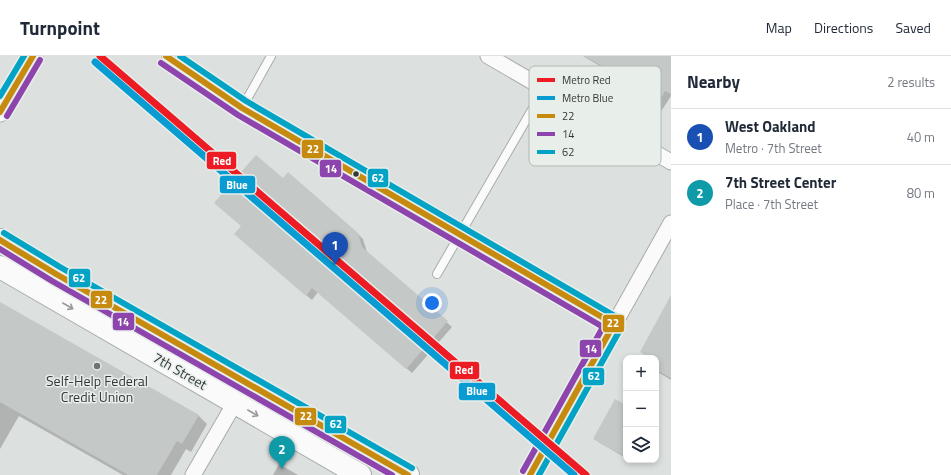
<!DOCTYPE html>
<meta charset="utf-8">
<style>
:root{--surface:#fff;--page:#f2f2f3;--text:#1f2937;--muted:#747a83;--line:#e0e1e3;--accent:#111827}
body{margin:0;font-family:"Titillium Web",sans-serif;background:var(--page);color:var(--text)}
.controls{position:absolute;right:12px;bottom:12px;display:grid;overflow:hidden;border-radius:8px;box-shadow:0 2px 6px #0003}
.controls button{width:36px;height:36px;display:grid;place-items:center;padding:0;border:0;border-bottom:1px solid var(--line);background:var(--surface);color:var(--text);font:20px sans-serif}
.you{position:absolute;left:432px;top:247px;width:14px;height:14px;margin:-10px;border:3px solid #fff;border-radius:50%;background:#1a73e8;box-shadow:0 0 0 6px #1a73e833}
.badge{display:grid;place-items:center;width:26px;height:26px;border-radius:50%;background:var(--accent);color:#fff;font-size:13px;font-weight:700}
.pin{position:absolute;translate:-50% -33px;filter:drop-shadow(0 1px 2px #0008)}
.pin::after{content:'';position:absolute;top:21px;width:14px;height:12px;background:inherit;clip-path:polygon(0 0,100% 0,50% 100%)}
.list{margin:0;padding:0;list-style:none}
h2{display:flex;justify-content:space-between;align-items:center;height:52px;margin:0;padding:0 16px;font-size:17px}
h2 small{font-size:13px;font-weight:400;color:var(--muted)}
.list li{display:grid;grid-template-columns:26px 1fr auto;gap:12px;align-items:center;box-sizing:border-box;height:56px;padding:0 16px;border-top:1px solid var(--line)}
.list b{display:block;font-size:15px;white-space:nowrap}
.list p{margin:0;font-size:13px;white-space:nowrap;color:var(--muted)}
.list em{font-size:13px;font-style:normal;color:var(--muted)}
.icon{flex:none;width:22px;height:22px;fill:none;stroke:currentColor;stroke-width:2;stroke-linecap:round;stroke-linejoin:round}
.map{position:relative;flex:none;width:671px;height:419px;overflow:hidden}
header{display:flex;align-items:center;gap:24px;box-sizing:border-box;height:56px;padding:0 20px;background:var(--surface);border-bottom:1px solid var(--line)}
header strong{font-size:19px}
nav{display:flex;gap:22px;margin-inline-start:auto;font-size:14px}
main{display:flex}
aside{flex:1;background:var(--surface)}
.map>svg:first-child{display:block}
.shadow{fill:#0003}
.building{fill:#c4c8c6}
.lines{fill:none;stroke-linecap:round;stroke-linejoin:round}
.service-casing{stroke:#a9acab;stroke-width:10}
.minor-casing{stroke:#a9acab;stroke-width:17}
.tertiary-casing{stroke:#a9acab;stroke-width:21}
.secondary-casing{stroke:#a9acab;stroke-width:24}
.service{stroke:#fafafa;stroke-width:8}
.minor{stroke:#fafafa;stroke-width:15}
.tertiary{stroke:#fafafa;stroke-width:19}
.secondary{stroke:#fafafa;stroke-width:22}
.bus-1-casing{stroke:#e8efeb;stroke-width:9}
.bus-2-casing{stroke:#e8efeb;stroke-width:9}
.bus-3-casing{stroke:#e8efeb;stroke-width:9}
.bus-1{stroke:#c68a0e;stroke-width:6}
.bus-2{stroke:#8e44ad;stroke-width:6}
.bus-3{stroke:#03a3c6;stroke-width:6}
.metro-1-casing{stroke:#e8efeb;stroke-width:10}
.metro-2-casing{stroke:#e8efeb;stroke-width:10}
.metro-1{stroke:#ed1c24;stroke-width:7}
.metro-2{stroke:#089cd3;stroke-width:7}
.oneway{stroke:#989998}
.bus-dot{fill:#353837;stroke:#e8efeb;stroke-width:1.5}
.poi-dot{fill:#6f7371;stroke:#e8efeb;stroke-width:1.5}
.labels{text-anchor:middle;stroke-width:3;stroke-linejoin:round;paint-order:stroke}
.street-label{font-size:14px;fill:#353837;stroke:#e8efeb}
.poi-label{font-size:14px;fill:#353837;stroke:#e8efeb}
.key{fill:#e8efeb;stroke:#b2b8b5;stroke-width:1}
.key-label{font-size:11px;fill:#353837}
.line-badge{stroke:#e8efeb;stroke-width:1.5}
.badge-label{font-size:11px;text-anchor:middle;font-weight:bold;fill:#fff}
</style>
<header>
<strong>Turnpoint</strong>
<nav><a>Map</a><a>Directions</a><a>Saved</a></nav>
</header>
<main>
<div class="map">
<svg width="671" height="419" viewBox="0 0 671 419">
<rect width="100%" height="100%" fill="#dce0de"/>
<!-- shadow -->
<g class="shadow">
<path d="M 583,0 L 671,0 L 671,40 L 662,54 L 626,34 L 625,37 L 605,25 L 600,20 L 605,13 Z"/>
<path d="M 283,124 L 358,178 L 363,183 L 367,196 L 452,271 L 412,317 L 318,236 L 312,244 L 241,183 Z"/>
<path d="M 0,247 L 198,359 L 207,368 L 191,396 L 186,393 L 171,419 L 123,419 L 19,360 L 0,393 Z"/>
<path d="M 671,247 L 671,324 L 656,315 L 656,302 L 644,302 L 645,300 L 642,296 Z"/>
<path d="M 626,350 L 626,402 L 600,387 L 594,382 Z"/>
<path d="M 279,408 L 298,419 L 273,419 Z"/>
</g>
<!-- building -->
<g class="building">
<path d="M 584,0 L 671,0 L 671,38 L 665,35 L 657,50 L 621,29 L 619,32 L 599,20 L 604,11 Z"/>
<path d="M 256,99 L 283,122 L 288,116 L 358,177 L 362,191 L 448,265 L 406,313 L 312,232 L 306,240 L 234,178 L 241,170 L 214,147 Z"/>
<path d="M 671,239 L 671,322 L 656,314 L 656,302 L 650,302 L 640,296 Z"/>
<path d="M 0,246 L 199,359 L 182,388 L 177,385 L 157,419 L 128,419 L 0,346 Z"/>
<path d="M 615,343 L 626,349 L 626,401 L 593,383 Z"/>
</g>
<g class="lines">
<defs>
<g id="service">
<path d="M 166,0 L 242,52 L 614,268"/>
<path d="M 242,52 L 271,0"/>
<path d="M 437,218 L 544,33"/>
</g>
<g id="minor">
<path d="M 488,0 L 671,106"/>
<path d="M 193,419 L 240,338"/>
<path d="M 530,419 L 671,167"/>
</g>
<path id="tertiary" d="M 0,56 L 33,0"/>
<g id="secondary">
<path d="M 0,184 L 56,218 L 408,419"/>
<path d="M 0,211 L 360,419"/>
</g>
</defs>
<!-- service casing -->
<use href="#service" class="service-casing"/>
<!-- minor casing -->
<use href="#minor" class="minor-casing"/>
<!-- tertiary casing -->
<use href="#tertiary" class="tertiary-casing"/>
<!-- secondary casing -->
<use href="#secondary" class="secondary-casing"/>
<!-- service -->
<use href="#service" class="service"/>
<!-- minor -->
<use href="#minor" class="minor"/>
<!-- tertiary -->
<use href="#tertiary" class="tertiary"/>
<!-- secondary -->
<use href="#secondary" class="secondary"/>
<defs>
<g id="bus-1">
<path d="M 166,0 L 242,52 L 614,268 L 530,419"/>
<path d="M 0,56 L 33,0"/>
<path d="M 0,184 L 56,218 L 408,419"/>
</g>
<g id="bus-2">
<path d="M 161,7 L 238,59 L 603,271 L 523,415"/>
<path d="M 7,60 L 40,4"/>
<path d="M 0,193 L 52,225 L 392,419"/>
</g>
<g id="bus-3">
<path d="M 180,0 L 246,45 L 620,263 L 622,267 L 621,272 L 539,419"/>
<path d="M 0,40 L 24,0"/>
<path d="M 4,177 L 60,211 L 412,412"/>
</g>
</defs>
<!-- bus-1 casing -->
<use href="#bus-1" class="bus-1-casing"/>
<!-- bus-2 casing -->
<use href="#bus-2" class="bus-2-casing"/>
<!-- bus-3 casing -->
<use href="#bus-3" class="bus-3-casing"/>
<!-- bus-1 -->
<use href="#bus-1" class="bus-1"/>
<!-- bus-2 -->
<use href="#bus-2" class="bus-2"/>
<!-- bus-3 -->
<use href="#bus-3" class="bus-3"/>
<defs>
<path id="metro-1" d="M 100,0 L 586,419"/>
<path id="metro-2" d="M 95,6 L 574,419"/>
</defs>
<!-- metro-1 casing -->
<use href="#metro-1" class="metro-1-casing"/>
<!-- metro-2 casing -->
<use href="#metro-2" class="metro-2-casing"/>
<!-- metro-1 -->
<use href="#metro-1" class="metro-1"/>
<!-- metro-2 -->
<use href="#metro-2" class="metro-2"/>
</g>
<!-- one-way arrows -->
<defs><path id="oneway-shaft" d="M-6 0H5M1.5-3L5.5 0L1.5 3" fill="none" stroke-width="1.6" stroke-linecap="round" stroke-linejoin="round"/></defs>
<g class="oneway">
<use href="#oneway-shaft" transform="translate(68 250) rotate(30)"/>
<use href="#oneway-shaft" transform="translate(253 357) rotate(30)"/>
</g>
<!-- markers -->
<circle class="bus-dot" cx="356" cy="118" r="3.5"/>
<circle class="poi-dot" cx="97" cy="310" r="4"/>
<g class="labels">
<!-- street labels -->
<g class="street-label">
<text transform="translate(180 315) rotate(30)" y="5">7th Street</text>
</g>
<!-- poi labels -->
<g class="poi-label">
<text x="97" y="330">Self-Help Federal<tspan x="97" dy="16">Credit Union</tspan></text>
</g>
</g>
<!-- legend -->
<rect x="529" y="10" width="132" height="100" rx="6" class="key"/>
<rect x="537" y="22" width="18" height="4" fill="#ed1c24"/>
<rect x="537" y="40" width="18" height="4" fill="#089cd3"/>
<rect x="537" y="58" width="18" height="4" fill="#c68a0e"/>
<rect x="537" y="76" width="18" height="4" fill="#8e44ad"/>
<rect x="537" y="94" width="18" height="4" fill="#03a3c6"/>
<g class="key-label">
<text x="562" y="28">Metro Red</text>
<text x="562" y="46">Metro Blue</text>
<text x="562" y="64">22</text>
<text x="562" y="82">14</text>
<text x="562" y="100">62</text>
</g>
<g class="line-badge">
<rect x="301" y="83" width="23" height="20" rx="4" fill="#c68a0e"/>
<rect x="206" y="95" width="31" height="19" rx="4" fill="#ed1c24"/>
<rect x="319" y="103" width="23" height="19" rx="4" fill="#8e44ad"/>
<rect x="367" y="112" width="22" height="20" rx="4" fill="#03a3c6"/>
<rect x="219" y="119" width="37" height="19" rx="4" fill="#089cd3"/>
<rect x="68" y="212" width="23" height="20" rx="4" fill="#03a3c6"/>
<rect x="90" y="234" width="23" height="19" rx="4" fill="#c68a0e"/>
<rect x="112" y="256" width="23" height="19" rx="4" fill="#8e44ad"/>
<rect x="602" y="258" width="23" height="19" rx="4" fill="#c68a0e"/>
<rect x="579" y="283" width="23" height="19" rx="4" fill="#8e44ad"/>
<rect x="449" y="305" width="31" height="19" rx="4" fill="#ed1c24"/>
<rect x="582" y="311" width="23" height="19" rx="4" fill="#03a3c6"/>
<rect x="458" y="326" width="38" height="19" rx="4" fill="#089cd3"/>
<rect x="294" y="351" width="23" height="19" rx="4" fill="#c68a0e"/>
<rect x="324" y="359" width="23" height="19" rx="4" fill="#03a3c6"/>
</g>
<g class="badge-label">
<text x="313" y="97">22</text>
<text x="222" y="109">Red</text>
<text x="331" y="117">14</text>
<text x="378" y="126">62</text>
<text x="237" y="133">Blue</text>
<text x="79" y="226">62</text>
<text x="101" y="248">22</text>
<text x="123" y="270">14</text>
<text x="613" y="271">22</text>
<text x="591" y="297">14</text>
<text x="464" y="318">Red</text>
<text x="594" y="324">62</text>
<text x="477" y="339">Blue</text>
<text x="306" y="364">22</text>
<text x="336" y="372">62</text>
</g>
</svg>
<div class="controls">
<button>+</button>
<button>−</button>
<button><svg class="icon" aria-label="layers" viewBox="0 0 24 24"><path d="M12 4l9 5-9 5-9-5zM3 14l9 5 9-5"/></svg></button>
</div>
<div class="you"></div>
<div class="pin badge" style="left:335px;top:209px;background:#1a4fb4">1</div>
<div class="pin badge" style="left:282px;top:413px;background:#0f9aa8">2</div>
</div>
<aside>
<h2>Nearby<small>2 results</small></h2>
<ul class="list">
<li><span class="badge" style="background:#1a4fb4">1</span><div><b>West Oakland</b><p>Metro · 7th Street</p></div><em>40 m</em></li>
<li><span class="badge" style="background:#0f9aa8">2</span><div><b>7th Street Center</b><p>Place · 7th Street</p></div><em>80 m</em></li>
</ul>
</aside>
</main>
